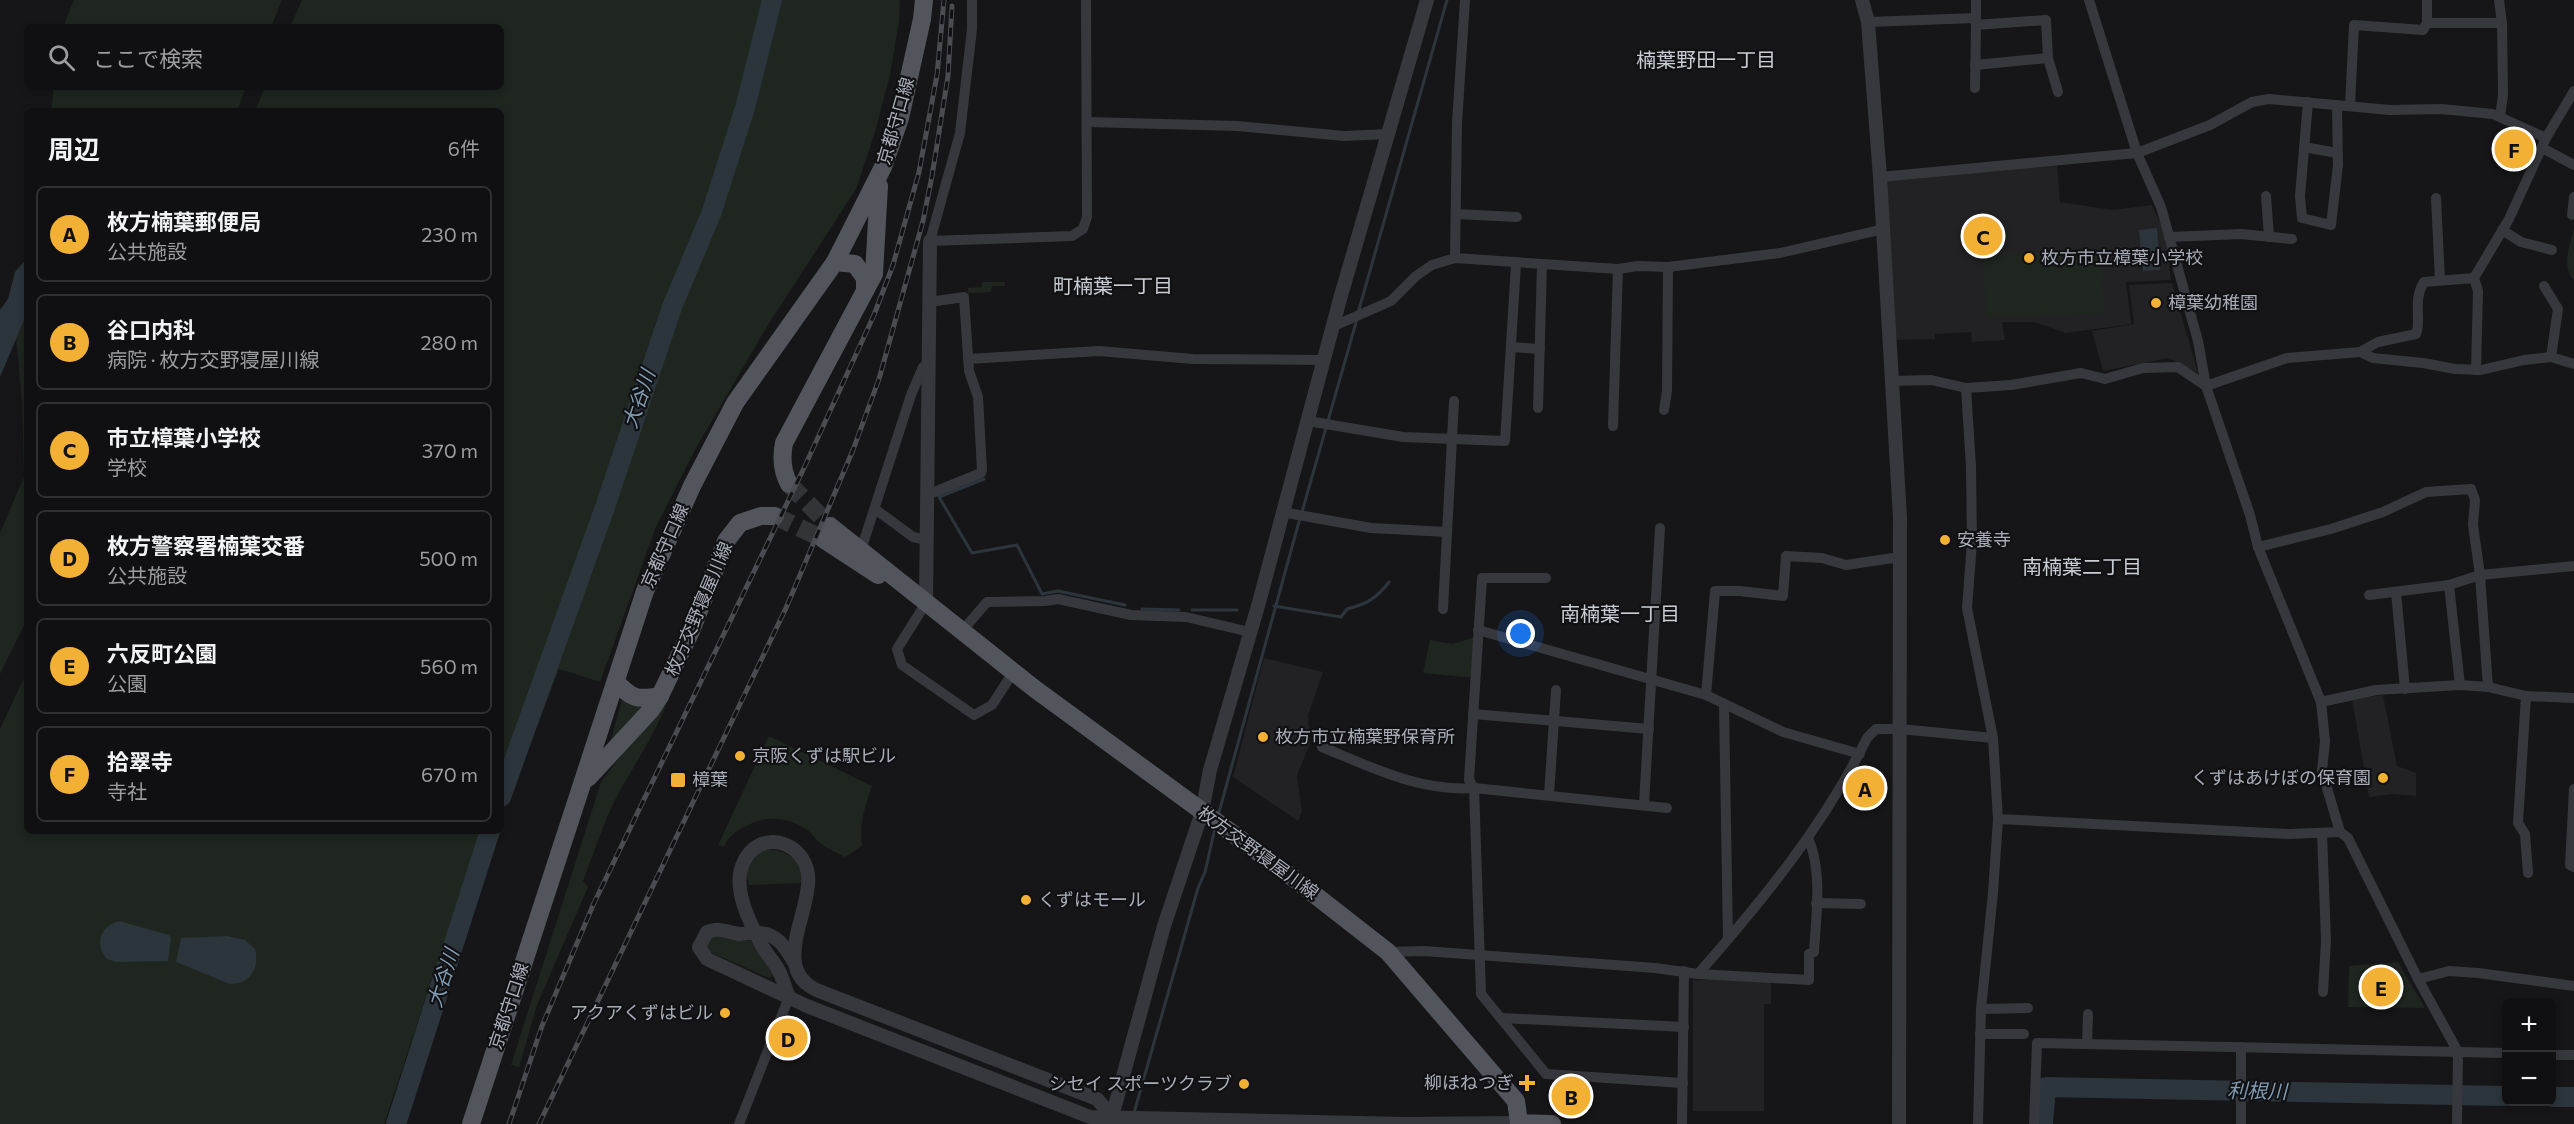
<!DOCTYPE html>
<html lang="ja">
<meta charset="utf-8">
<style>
:root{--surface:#101012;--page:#1e1e20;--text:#f1f3f6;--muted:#9c9d9f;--line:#303032;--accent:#f2b134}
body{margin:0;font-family:Commissioner,"Noto Sans JP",sans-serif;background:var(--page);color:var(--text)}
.controls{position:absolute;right:18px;bottom:18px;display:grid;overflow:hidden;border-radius:9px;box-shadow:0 3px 9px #0003}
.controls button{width:54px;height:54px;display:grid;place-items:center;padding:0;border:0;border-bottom:2px solid var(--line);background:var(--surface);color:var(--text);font:30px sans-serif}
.you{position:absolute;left:1521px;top:634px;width:21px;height:21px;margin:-15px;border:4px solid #fff;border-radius:50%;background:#1a73e8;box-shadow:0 0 0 9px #1a73e833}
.badge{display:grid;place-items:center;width:39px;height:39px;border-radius:50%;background:var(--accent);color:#111;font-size:20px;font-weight:700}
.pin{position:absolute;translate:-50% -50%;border:3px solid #fff;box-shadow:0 2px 6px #0006}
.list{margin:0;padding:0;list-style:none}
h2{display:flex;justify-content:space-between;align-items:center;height:78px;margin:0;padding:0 24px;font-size:26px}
h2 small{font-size:20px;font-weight:400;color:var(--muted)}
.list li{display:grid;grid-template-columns:39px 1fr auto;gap:18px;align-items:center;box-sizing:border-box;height:96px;margin:0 12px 12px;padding:0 12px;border:2px solid var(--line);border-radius:9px}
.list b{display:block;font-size:22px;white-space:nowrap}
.list p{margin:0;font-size:20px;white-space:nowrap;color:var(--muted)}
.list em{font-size:20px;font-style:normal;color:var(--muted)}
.icon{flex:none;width:33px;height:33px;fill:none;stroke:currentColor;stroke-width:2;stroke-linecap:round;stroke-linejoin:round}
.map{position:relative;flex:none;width:2574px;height:1124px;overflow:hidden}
.search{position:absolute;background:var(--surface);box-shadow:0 3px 9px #0003;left:24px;top:24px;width:480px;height:66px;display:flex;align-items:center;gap:15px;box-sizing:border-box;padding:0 21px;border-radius:9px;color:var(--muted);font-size:22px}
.panel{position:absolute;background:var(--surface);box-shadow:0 3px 9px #0003;left:24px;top:108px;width:480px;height:726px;border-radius:9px}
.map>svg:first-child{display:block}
.built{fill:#222225}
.green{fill:#1e261f}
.water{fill:#2c353c}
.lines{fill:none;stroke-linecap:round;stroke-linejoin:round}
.stream{stroke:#2c353c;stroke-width:3}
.river{stroke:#2c353c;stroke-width:20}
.primary-tunnel{stroke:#333438;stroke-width:18;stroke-dasharray:18 9;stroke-linecap:butt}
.minor{stroke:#37383d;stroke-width:10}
.tertiary{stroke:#37383d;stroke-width:14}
.primary{stroke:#53555c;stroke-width:18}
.rail-casing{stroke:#4a4c52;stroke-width:5}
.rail{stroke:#111113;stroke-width:3;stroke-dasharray:9;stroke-linecap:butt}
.poi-dot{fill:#f2b134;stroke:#111113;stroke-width:2}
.labels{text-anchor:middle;stroke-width:4.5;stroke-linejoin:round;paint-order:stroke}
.street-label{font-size:18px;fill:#a8adb8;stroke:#111113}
.poi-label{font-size:18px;fill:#a8adb8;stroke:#111113;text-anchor:start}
.neighbourhood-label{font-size:20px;fill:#c9ccd4;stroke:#111113}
.water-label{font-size:20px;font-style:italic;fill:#7f9bb3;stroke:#111113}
</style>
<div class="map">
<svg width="2574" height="1124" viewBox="0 0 2574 1124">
<rect width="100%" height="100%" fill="#161618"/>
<!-- built -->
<g class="built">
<path d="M 2057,164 L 2060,202 L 2113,210 L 2152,205 L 2166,236 L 2171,280 L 2126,282 L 2131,324 L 2066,333 L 2034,322 L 2002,322 L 2005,340 L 1972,342 L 1971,332 L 1935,334 L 1935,339 L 1896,340 L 1885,180 Z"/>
<path d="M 2172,283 L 2198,373 L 2169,358 L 2103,371 L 2092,331 L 2134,324 L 2129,285 Z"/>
<path d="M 1264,658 L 1323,672 L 1308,715 L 1310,744 L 1297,775 L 1302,812 L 1298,821 L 1233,777 Z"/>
<path d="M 2383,695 L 2397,766 L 2416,773 L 2416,796 L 2393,794 L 2369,797 L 2352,699 Z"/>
<path d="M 1693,980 L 1771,980 L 1771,1004 L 1764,1004 L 1764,1111 L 1693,1111 Z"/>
</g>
<!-- green -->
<g class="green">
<path d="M 74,0 L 282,0 L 271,27 L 63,27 Z"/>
<path d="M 302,0 L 900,0 L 899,21 L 890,75 L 875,132 L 856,189 L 768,325 L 696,448 L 656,527 L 600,682 L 559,669 L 511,796 L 501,793 L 501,111 L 255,111 L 265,87 L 501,87 L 501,27 L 290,27 Z"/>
<path d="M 54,87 L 246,87 L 237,111 L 51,111 Z"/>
<path d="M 2574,228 L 2574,280 C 2561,266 2570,246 2574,228 Z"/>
<path d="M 2101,250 L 2104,313 L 1986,318 L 1983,255 Z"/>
<path d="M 982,282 L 1005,282 L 1005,286 L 992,286 L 991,292 L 968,293 L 968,288 L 982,287 Z"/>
<path d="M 27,284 L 27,619 L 0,674 L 0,533 L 24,477 L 22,403 L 16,335 Z"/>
<path d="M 1478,636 L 1475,678 L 1423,673 L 1430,640 L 1452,644 Z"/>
<path d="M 677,668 C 666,720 642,751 617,796 C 603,823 594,853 583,881 L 588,887 L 537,1005 L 519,1067 L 511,1065 L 601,782 L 665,697 Z"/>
<path d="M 27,672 L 27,831 L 481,831 L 384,1124 L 0,1124 L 0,729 Z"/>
<path d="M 622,700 L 644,704 L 608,750 Z"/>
<path d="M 769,736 L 872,786 C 865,806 859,825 862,846 L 845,857 C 837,853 828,849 820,843 C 815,839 812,833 807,830 C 789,817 767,815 748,825 C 738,830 728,836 724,847 L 718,845 Z"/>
<path d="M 764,850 C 787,848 802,860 802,883 L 749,885 L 746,871 L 756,855 Z"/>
<path d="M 715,933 L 740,941 L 751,941 L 773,971 L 773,976 L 769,978 L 710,952 L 705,946 L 706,941 Z"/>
<path d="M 2398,962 L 2425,1008 L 2348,1007 L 2349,966 Z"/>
</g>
<!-- water -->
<g class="water">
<path d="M 2157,228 L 2160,270 L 2143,271 L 2139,230 Z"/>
<path d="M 27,258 L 27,313 L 0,377 L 0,310 L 8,299 L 15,272 Z"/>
<path d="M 119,921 L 169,935 L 171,938 L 168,961 L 116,962 L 107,959 C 94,943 100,927 119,921 Z"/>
<path d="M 227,936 L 245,940 L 255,949 C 260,969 250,984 230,984 L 176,962 L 181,938 Z"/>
</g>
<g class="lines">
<!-- stream -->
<g class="stream">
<path d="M 1358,313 L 1447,0"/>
<path d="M 984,479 L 939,497 L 972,553 L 1017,545 L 1042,594 L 1058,591 L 1125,605"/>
<path d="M 1302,512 L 1357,319"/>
<path d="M 1274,606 L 1341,617 L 1347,609 C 1367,604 1377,598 1389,582"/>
<path d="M 1142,609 L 1179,610"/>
<path d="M 1192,610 L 1237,610"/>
<path d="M 1218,816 L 1300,518"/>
<path d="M 1134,1113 L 1198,888 L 1205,872 L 1215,828"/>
</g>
<!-- river -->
<g class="river">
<path d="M 501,797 L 605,507 L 672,307 L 711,214 L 745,108 L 772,0"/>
<path d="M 2552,1097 L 2574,1097"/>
<path d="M 396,1124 L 490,831"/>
<path d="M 2043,1124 L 2046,1087 L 2506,1096"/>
</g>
<!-- primary-tunnel -->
<g class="primary-tunnel">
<path d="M 789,484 L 830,526"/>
<path d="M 775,516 L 823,539"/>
</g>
<!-- minor -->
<g class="minor">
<path d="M 972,0 L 972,29 L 960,133 L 930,241 L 1072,236 L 1083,229 L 1087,217 L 1086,0"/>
<path d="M 1976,0 L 1976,25 L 2046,20 L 2048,58 L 2058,92"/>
<path d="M 2089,0 L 2137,153 L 2161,207 L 2198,341 L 2206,386 L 2250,515 L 2258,547 L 2321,702 L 2325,741 L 2322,771 L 2340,832 L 2348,838 L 2418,979 L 2458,1052 L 2457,1124"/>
<path d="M 2427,0 L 2427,23"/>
<path d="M 2499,0 L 2502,23"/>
<path d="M 1868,22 L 1976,18"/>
<path d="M 1975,65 L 2048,58"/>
<path d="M 1975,88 L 1976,25"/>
<path d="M 2308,102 L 2300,196 L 2302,218 L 2331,225 L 2338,165 L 2337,105"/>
<path d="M 2350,105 L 2354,25 L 2423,30 L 2427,23 L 2502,23 L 2503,95 L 2500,117"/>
<path d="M 1088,122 L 1237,126 L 1344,136 L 1388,134"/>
<path d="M 2304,147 L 2337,153"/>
<path d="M 2542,148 L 2574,165"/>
<path d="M 1880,177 L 2137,153 L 2210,125 L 2252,102 L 2269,99 L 2390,110 L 2441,109 L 2493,114 L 2546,138"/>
<path d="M 2266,196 L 2269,237"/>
<path d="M 2436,198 L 2440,280"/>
<path d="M 1456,214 L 1517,217"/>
<path d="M 2572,215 L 2574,197"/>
<path d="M 2502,230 L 2521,242 L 2552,250"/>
<path d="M 2169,237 L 2241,234 L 2292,239"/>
<path d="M 1455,258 L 1457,123 L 1465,0"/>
<path d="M 2474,278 L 2478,291 L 2476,370"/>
<path d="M 2544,286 L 2558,309 L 2551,357"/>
<path d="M 1334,326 L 1391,301 L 1416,276 L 1432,265 L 1455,258 L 1618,269 L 1638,266 L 1668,267 L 1780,253 L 1884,229"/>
<path d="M 1511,347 L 1540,349"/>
<path d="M 2360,352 L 2373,358 L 2423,363 L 2455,369 L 2481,370 L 2524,360 L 2551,357 L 2574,364"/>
<path d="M 968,359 L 1099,351 L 1193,359 L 1325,360"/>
<path d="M 1891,381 L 1931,380 L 1966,388 L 2011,385 L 2081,373 L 2105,379 L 2143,368 L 2178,367 L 2206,386"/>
<path d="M 2206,386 L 2287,358 L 2360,352 L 2378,342 L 2416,334 C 2422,322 2412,301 2424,282 L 2474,278 L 2509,219 L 2546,138 L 2574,91"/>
<path d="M 1966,388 L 1971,467 L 1972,542 L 1967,608 L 1993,738 L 1998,819 L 1993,893 L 1981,1009 L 1978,1124"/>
<path d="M 1538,408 L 1542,265"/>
<path d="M 1664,410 L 1667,391 L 1668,267"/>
<path d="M 1308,421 L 1403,437 L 1505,441 L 1516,264"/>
<path d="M 1613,426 L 1618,269"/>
<path d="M 927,495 L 981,473 L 982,470 L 978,397 L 969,371 L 964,297 L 929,302"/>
<path d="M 875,509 L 913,537 L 927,540"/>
<path d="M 1282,512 L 1371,528 L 1447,532"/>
<path d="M 2258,547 L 2331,529 L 2383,512 L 2426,492 L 2471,489 L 2475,500 L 2473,525 L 2480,575 L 2488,687"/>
<path d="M 861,550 L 911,395 L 923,367 L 928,365"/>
<path d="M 1546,578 L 1482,578 L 1469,780 L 1474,788 L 1481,994 L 1546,1074 L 1683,1083"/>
<path d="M 2449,585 L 2460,685"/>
<path d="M 2396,592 L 2405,689"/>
<path d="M 2369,595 L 2449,585 L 2480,575 L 2574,566"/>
<path d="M 926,603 L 897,649 L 902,665 L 974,715 L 992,705 L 1014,671"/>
<path d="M 1443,609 L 1454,401"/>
<path d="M 963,630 L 987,602 L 1045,601 L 1058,599 L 1131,615 L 1186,617 L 1250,632"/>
<path d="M 1478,630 L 1706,695 L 1783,732 L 1860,754"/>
<path d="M 1706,695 L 1715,591 L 1740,591 L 1783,596 L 1786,556 L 1822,558 L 1846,565 L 1900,557"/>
<path d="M 2526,696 L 2518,823 L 2525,834 L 2528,873"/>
<path d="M 2321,702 L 2376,690 L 2460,685 L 2488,687 L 2526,696 L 2574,698"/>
<path d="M 1724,706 L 1728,939"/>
<path d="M 1473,714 L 1649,729"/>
<path d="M 1322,747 C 1371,767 1420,792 1474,788 L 1667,808"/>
<path d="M 2574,789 L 2570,865 L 2574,867"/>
<path d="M 1549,795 L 1556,690"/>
<path d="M 1644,804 L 1660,528"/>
<path d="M 1998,819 L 2288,834 L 2340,832"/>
<path d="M 2322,833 L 2326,941 L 2323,992"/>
<path d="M 1816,903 L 1861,904"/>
<path d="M 1388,952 L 1424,951 L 1655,968 L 1698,974 C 1762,901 1824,826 1867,738 L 1876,729 L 1900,729 L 1993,738"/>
<path d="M 1698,974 L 1809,980 L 1809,954 L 1814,952 C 1816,916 1823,871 1808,838"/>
<path d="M 2418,979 L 2449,971 L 2478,973 L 2574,986"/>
<path d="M 1981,1009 L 2028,1008"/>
<path d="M 1502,1018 L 1684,1027"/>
<path d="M 1980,1034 L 2024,1034"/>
<path d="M 2087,1044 L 2088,1014"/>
<path d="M 2241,1047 L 2241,1124"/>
<path d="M 2552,1055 L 2574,1055"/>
<path d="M 739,1124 L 789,997"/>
<path d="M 1682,1124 L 1684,971"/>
<path d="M 2034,1124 L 2037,1043 L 2506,1053"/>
</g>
<!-- tertiary -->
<g class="tertiary">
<path d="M 1862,0 L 1868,22 L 1880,177 L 1900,518 L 1899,1124"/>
<path d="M 926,603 L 930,241"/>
<path d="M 794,962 C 785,947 777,933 758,933 C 752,932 746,934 739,934 C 726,932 720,927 707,932 L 699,947 L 707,959 L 807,1006 L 1090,1117 L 1404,1124 L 1519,1123"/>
<path d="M 789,997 C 785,988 783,979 779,971 C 774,961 766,954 761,944 C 750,923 733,890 742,866 C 758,823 813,843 808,885 C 805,922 773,972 819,991 L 1097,1099 L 1113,1117"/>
<path d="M 1110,1124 L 1164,926 L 1202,812 L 1210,770 L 1258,606 L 1340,299 L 1427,0"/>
</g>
<!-- primary -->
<g class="primary">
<path d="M 835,262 L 855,264 L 865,278 L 865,291"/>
<path d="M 789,484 C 782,471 781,458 784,443 L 874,274 L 879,186"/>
<path d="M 830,526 L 1035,689 L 1292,877 L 1388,952 L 1516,1101 L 1519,1123 L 1552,1124"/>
<path d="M 823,539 L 878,575"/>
<path d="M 616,682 C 632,699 637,700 660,696"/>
<path d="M 588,778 L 651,710 L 660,696 L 691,631 L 726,541 L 740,523 L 761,516 L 775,516"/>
<path d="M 471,1124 L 645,591 L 692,486 L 735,403 L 835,262 L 883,167 L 900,118 L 922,19 L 924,0"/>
</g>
<defs>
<g id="rail">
<path d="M 509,1124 L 542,1026 L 594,903 L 804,468 L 874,315 L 893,265 L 919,172 L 937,75 L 944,0"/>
<path d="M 539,1124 L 786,608 L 853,450 L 879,379 L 923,221 L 932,176 L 948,76 L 952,6"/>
</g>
</defs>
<!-- rail casing -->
<use href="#rail" class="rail-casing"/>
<!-- rail -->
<use href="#rail" class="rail"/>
</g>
<!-- markers -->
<g class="poi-dot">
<circle cx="2029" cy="258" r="6"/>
<circle cx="2156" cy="303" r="6"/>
<circle cx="1945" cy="540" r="6"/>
<circle cx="1263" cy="737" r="6"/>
<circle cx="740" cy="756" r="6"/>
<circle cx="2383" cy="778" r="6"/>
<rect x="670" y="772" width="16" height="16" rx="3"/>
<circle cx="1026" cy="900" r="6"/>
<circle cx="725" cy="1013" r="6"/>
<path d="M1524 1074h6v6h6v6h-6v6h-6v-6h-6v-6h6z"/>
<circle cx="1244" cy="1084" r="6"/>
</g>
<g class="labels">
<!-- street labels -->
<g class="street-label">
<text transform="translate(896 121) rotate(-74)" y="6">京都守口線</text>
<text transform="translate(665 546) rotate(-66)" y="6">京都守口線</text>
<text transform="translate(699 609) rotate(-67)" y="6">枚方交野寝屋川線</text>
<text transform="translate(1258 853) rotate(36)" y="6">枚方交野寝屋川線</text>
<text transform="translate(509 1006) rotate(-72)" y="6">京都守口線</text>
</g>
<!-- poi labels -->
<g class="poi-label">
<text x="2041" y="264">枚方市立樟葉小学校</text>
<text x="2168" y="309">樟葉幼稚園</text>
<text x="1957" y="546">安養寺</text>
<text x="1275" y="743">枚方市立楠葉野保育所</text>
<text x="752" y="762">京阪くずは駅ビル</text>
<text x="2371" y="784" text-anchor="end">くずはあけぼの保育園</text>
<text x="692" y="786">樟葉</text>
<text x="1038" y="906">くずはモール</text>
<text x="713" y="1019" text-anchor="end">アクアくずはビル</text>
<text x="1514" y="1089" text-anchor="end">柳ほねつぎ</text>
<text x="1232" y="1090" text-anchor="end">シセイ スポーツクラブ</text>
</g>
<!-- neighbourhood labels -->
<g class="neighbourhood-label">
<text x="1706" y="67">楠葉野田一丁目</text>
<text x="1113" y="293">町楠葉一丁目</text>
<text x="2082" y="574">南楠葉二丁目</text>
<text x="1620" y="621">南楠葉一丁目</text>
</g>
<!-- water labels -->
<g class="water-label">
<text transform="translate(639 399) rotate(-71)" y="7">大谷川</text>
<text transform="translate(443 978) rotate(-72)" y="7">大谷川</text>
<text transform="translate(2257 1091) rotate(1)" y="7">利根川</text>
</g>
</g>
</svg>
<div class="controls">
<button>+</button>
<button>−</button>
</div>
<div class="you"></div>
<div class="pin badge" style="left:1865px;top:788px">A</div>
<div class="pin badge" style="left:1571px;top:1096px">B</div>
<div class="pin badge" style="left:1983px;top:236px">C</div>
<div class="pin badge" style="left:788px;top:1038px">D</div>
<div class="pin badge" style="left:2381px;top:987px">E</div>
<div class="pin badge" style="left:2514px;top:149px">F</div>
<div class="search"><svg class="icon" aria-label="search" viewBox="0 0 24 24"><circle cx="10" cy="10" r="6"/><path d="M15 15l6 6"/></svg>ここで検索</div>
<section class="panel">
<h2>周辺<small>6件</small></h2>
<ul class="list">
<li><span class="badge">A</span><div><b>枚方楠葉郵便局</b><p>公共施設</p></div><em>230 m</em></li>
<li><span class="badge">B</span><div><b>谷口内科</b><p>病院 · 枚方交野寝屋川線</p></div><em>280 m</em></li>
<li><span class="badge">C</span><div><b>市立樟葉小学校</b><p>学校</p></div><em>370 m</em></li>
<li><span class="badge">D</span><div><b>枚方警察署楠葉交番</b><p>公共施設</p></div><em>500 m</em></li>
<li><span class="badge">E</span><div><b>六反町公園</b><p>公園</p></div><em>560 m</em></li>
<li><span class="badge">F</span><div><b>拾翠寺</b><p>寺社</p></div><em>670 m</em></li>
</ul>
</section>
</div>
